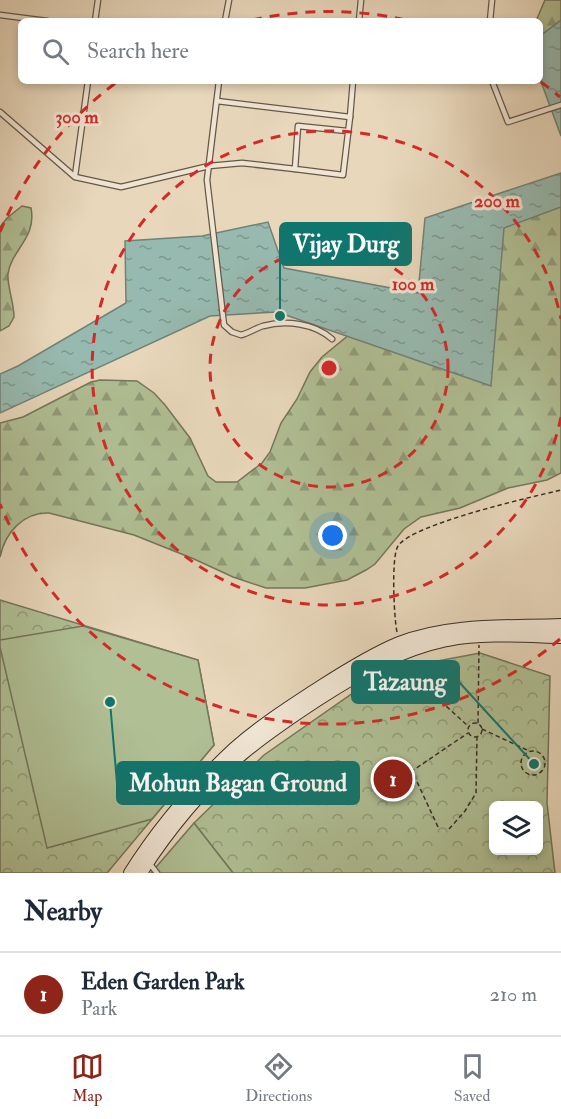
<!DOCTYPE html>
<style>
:root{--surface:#fff;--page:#f2f2f3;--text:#1f2937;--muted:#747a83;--line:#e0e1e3;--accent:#8f2418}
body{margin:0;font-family:"IM FELL Double Pica",serif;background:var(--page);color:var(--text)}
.controls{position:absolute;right:18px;bottom:18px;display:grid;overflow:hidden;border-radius:9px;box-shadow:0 3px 9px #0003}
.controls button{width:54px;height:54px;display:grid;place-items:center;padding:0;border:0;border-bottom:2px solid var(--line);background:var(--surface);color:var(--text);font:30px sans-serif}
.you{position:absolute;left:333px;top:536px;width:21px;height:21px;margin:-15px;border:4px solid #fff;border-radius:50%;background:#1a73e8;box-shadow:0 0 0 9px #1a73e833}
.badge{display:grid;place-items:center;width:39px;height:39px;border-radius:50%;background:var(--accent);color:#fff;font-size:20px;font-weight:700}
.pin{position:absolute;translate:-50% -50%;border:3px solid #fff;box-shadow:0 2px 6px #0006}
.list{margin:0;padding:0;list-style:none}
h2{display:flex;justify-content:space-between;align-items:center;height:78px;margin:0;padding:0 24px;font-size:26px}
h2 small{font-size:20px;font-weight:400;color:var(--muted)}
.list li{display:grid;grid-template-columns:39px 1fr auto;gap:18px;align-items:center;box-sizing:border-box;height:84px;padding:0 24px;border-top:2px solid var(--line)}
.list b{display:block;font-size:22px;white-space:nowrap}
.list p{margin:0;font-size:20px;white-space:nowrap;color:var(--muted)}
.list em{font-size:20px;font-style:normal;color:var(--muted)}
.icon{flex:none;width:33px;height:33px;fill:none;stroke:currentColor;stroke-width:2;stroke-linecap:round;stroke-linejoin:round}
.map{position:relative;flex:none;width:561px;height:873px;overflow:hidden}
.search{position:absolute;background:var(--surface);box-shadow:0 3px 9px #0003;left:18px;right:18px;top:18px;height:66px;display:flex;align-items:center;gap:15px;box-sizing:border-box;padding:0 21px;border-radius:9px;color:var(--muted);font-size:22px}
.sheet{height:162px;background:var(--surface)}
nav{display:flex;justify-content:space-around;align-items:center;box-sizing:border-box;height:84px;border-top:2px solid var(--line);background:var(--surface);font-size:16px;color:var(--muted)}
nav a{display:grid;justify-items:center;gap:3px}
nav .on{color:var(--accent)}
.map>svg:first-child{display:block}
.forest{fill:url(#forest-firs);stroke:#74765c;stroke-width:1.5}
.park{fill:url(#park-crowns);stroke:#74765c;stroke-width:1.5;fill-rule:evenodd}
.pitch{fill:#b0bf94;stroke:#74765c;stroke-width:1.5}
.water{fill:url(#water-ripples);stroke:#718278;stroke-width:1.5}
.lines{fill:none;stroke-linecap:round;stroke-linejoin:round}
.lane-casing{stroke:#65584a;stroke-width:7}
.secondary-casing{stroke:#392d24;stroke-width:14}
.path{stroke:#392d24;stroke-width:1.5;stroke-dasharray:4.5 3;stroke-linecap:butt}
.lane{stroke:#f0e5d3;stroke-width:4.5}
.secondary{stroke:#f0e5d3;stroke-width:12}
.ring{fill:none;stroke:#d62828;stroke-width:3;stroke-dasharray:10 8}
.centre{fill:#d62828;stroke:#f0e5d3;stroke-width:3}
.ring-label{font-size:18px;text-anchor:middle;font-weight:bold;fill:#d62828;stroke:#f0e5d3;stroke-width:6;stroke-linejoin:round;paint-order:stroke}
.leader{fill:none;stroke:#0f766e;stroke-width:2}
.callout-dot{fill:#0f766e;stroke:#f0e5d3;stroke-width:2}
.callout{fill:#0f766e;stroke:#0f766e;stroke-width:2}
.callout-label{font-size:24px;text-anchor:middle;font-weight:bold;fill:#fff}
</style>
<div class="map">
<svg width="561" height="873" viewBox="0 0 561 873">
<defs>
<pattern id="forest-firs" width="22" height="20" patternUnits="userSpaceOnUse" patternTransform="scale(1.5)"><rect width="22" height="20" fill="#b0bf94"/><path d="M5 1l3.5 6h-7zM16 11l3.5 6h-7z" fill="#909c79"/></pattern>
<pattern id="park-crowns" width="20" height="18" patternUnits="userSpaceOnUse" patternTransform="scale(1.5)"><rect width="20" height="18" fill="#b0bf94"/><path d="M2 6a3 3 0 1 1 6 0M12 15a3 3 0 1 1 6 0" fill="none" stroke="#909c79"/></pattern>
<pattern id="water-ripples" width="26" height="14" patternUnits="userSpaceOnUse" patternTransform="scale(1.5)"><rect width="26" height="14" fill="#97bab0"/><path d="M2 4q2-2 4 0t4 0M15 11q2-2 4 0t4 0" fill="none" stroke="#7c988f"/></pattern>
</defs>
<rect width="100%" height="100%" fill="#e8d7bb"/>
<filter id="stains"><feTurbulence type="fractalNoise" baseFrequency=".00333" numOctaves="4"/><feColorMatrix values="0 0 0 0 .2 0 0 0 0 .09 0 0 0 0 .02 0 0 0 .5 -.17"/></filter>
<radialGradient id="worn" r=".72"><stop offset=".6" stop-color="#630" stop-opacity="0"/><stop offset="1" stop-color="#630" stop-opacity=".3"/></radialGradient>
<!-- forest -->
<g class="forest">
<path d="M 545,0 L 561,0 L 561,69 L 540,78 L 540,21 L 536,21 Z"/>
<path d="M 561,193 L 561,473 L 547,480 L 508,488 L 460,508 L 421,517 L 404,529 L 375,564 L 366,570 L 347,580 L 305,588 L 266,588 L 233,577 L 194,559 L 134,535 L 49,513 C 23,512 5,533 0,557 L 0,423 L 23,417 L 91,382 L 100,380 L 137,381 L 154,393 L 165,405 L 190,438 L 208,476 L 216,482 L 237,482 L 262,463 L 270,452 L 281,423 L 297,399 L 310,372 L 322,357 L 361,325 L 411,316 L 435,267 Z"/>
<path d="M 22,206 L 31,208 C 37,238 11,250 8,274 C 7,286 14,303 14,317 L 9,326 L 0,331 L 0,227 L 7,218 Z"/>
</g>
<!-- park -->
<g class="park">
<path d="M 0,600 L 198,660 L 214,745 L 107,873 L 0,873 Z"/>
<path d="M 480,653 L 550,676 L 547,803 L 555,873 L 233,873 L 194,823 L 264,755 L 353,693 L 427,663 ZM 494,806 L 538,806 L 538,850 L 494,850 Z"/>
</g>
<!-- pitch -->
<g class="pitch">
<path d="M 83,626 L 198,660 L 214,745 L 152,819 L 47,848 L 0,647 L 0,640 Z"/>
<path d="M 194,823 L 233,873 L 151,873 Z"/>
</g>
<!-- water -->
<g class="water">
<path d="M 561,20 L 561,136 L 540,79 L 540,36 Z"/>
<path d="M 561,173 L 561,207 L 504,228 L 491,386 L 277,312 L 210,316 L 0,413 L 0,374 L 18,366 L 126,303 L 125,241 L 202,236 L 268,222 L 284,268 L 418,293 L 425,218 Z"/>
</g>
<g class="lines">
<defs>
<g id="lane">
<path d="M 0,15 L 47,21"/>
<path d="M 95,21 L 98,0"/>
<path d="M 225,21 L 229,0"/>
<path d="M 359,21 L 361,0"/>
<path d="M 490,21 L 492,0"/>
<path d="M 219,81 L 207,180 L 224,325 L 232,332 L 241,335 C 249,333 256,328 263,326 C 286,320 314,323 332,339"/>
<path d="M 492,81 L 508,122 L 561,105"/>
<path d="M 217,101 L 350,117 L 353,81"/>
<path d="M 0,112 L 75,177 L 121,187 L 209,166 L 242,163 L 295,169"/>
<path d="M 347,131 L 298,126 L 295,169 L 343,175 L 350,117"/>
<path d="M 75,176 L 88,81"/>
<path d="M 149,863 L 157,873"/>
</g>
<g id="secondary">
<path d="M 130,873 C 159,827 195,785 235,748 C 261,725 291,706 320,687 C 345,671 372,654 399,643 C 450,623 508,627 561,625"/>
<path d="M 141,873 C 165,834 206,784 241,755 C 266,734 293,716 319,699 C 359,673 400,650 447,640 C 484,633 523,636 561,637"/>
</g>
</defs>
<!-- lane casing -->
<use href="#lane" class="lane-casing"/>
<!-- secondary casing -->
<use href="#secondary" class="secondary-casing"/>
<!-- path -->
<g class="path">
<path d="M 397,632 C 394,619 391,556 398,546 C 412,524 531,497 561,490"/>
<path d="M 402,666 L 468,726"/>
<circle cx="475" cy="730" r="7"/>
<path d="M 478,723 L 479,645"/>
<path d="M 482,729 L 527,750"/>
<circle cx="533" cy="763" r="12"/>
<path d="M 438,827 L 412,771 L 468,733"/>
<path d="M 449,829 L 465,811 L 476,793 L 477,737"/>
</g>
<!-- lane -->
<use href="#lane" class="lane"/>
<!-- secondary -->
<use href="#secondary" class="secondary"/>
</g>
<!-- distance rings -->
<g class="ring">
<circle cx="329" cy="368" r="119"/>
<path d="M561 417A237 237 0 1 1 561 319"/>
<path d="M560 639A356 356 0 0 1 0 504M0 232A356 356 0 0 1 117 82M252 20A356 356 0 0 1 406 20M541 82A356 356 0 0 1 560 97"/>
</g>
<circle cx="329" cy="368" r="9" class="centre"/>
<g class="ring-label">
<text x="77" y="123">300 m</text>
<text x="497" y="207">200 m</text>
<text x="413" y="290">100 m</text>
</g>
<!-- callouts -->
<path class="leader" d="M280 316L280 244M534 764L459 682M110 702L117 783"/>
<g class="callout-dot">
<circle cx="280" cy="316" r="6"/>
<circle cx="534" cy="764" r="6"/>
<circle cx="110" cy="702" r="6"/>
</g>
<g class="callout">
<rect x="280" y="223" width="131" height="42" rx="6"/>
<rect x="352" y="661" width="107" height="42" rx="6"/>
<rect x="117" y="762" width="242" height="42" rx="6"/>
</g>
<g class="callout-label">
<text x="346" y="252">Vijay Durg</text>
<text x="405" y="690">Tazaung</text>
<text x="238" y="791">Mohun Bagan Ground</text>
</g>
<rect width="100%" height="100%" filter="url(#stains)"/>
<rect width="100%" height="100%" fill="url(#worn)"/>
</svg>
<div class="controls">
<button><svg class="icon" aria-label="layers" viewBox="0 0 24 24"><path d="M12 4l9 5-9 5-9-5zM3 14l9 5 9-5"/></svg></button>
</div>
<div class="you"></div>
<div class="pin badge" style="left:393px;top:779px">1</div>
<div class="search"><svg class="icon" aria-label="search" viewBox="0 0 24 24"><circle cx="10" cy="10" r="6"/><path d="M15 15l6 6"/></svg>Search here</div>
</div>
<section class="sheet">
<h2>Nearby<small></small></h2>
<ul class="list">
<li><span class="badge">1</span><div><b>Eden Garden Park</b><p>Park</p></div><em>210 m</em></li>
</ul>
</section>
<nav>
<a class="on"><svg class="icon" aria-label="map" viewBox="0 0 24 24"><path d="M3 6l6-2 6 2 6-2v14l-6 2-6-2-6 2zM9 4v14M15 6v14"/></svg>Map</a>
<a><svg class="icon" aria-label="directions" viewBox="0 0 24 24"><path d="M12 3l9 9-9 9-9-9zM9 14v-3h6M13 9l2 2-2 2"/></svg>Directions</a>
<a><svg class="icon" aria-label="saved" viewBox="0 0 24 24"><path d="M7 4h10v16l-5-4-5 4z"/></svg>Saved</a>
</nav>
